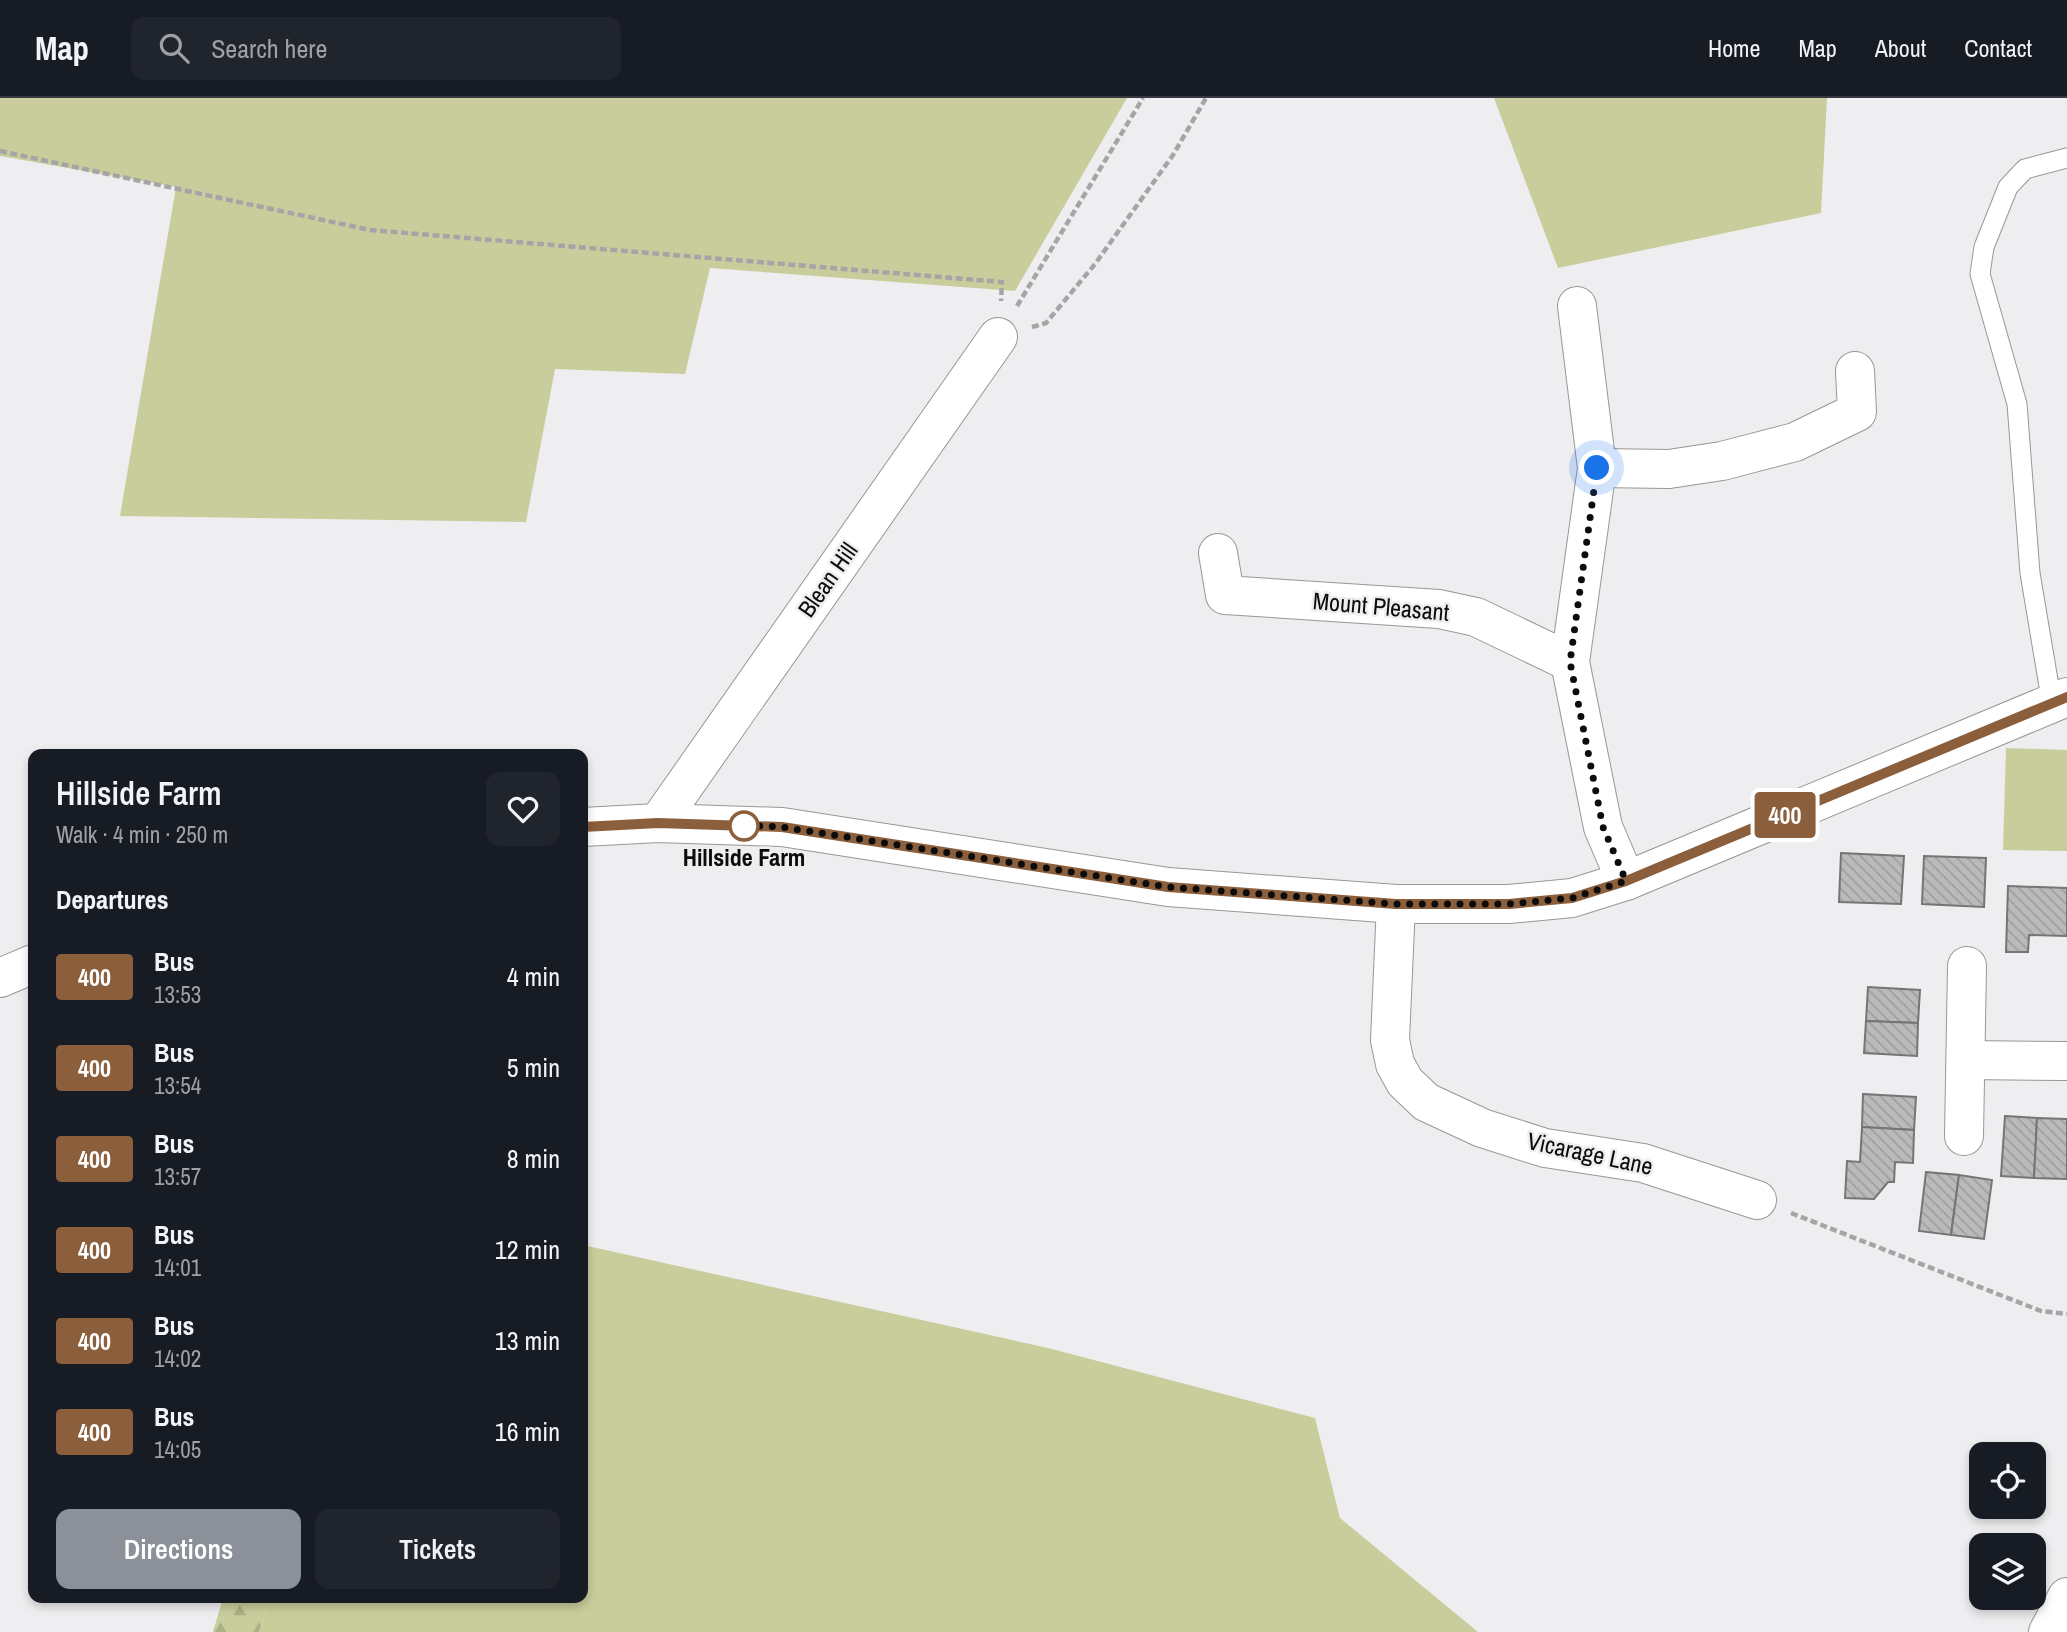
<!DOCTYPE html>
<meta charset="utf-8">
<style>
body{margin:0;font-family:"Archivo Narrow",sans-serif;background:#20242c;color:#f1f3f6;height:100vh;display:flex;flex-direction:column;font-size:26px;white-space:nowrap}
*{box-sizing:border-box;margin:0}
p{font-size:23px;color:#9ea1a6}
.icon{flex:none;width:38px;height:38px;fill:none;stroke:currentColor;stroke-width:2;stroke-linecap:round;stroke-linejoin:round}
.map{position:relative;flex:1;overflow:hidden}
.drawer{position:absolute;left:28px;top:651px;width:560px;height:854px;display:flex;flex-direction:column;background:#171b24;border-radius:14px;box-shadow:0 4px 10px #0003}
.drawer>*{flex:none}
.badge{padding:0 14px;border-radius:5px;font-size:24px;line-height:46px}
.tools{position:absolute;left:1969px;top:1344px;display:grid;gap:14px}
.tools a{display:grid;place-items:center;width:77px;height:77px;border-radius:14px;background:#171b24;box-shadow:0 4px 10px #0003;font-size:35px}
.you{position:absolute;width:35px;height:35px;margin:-18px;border:5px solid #fff;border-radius:50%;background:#1a73e8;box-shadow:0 0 0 10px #1a73e833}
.map>.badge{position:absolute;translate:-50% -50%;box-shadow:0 0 0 4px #fff}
h2{padding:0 28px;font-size:26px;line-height:63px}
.round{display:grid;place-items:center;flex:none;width:74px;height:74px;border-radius:14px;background:#20242c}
.summary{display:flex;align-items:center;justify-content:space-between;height:119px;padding:0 28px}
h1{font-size:33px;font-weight:600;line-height:52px}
.button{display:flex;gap:14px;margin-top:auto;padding:14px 28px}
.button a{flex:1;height:80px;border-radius:14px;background:#8c9099;color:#fff;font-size:28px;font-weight:600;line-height:80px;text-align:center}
.button a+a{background:#20242c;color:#f1f3f6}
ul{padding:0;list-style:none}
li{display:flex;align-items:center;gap:21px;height:91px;padding:0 28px}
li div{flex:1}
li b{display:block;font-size:26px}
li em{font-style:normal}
li .badge{min-width:77px;font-weight:700;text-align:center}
header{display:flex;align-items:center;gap:42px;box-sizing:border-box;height:98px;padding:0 35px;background:#171b24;border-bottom:2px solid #363941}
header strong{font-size:33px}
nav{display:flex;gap:38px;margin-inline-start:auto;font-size:24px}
.search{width:490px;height:63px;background:#20242c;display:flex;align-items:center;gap:18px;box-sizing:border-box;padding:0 24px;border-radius:14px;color:#9ea1a6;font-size:26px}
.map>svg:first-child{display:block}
.green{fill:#c9cd9b}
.forest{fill:url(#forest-firs)}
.building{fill:url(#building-back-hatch);stroke:#757577;stroke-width:2}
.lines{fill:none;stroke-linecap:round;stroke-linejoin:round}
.service-casing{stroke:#979799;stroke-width:21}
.minor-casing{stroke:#979799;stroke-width:40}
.primary-casing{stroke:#979799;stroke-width:40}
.path{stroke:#a5a5a7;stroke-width:4.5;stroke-dasharray:7 3.5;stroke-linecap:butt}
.service{stroke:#fff;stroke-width:19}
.minor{stroke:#fff;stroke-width:38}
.primary{stroke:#fff;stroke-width:38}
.line-casing{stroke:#fff;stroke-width:16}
.line{stroke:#8b5e3c;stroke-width:10}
.walk{stroke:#0c0c0c;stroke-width:7;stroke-dasharray:0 12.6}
.stop-dot{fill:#fff;stroke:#8b5e3c;stroke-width:3.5}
.labels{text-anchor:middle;stroke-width:5;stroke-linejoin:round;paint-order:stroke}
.street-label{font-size:24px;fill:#0c0c0c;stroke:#eeeef0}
.stop-label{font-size:24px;font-weight:bold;fill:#0c0c0c;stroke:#eeeef0}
</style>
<header>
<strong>Map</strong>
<div class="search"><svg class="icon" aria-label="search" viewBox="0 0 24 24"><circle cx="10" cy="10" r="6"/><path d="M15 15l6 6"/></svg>Search here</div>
<nav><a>Home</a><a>Map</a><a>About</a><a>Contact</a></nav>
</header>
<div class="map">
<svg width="2067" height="1534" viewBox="0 0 2067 1534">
<defs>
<pattern id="forest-firs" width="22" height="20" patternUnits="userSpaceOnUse" patternTransform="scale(1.75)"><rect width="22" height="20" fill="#c9cd9b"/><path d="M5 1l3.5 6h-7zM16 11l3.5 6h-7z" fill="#abaf84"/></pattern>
<pattern id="building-back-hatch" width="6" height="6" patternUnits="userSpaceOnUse" patternTransform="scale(1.75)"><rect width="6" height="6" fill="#bababb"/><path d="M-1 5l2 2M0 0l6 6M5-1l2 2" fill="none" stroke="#9f9fa0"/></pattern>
</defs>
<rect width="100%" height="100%" fill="#eeeef0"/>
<!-- green -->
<g class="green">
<polygon points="0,0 1127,0 1015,193 710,170 685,276 555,271 526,424 120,418 176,89 0,58"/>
<polygon points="1494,0 1827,0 1821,115 1558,170"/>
<polygon points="2006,650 2067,652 2067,753 2003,752"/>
<polygon points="583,1147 1048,1250 1315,1320 1340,1420 1478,1534 259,1534 271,1500 583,1500"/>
</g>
<!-- forest -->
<polygon class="forest" points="223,1500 271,1500 259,1534 213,1534"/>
<!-- building -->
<g class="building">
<polygon points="1841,755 1904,758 1901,806 1839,804"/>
<polygon points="1924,758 1986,760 1984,809 1922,806"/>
<polygon points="2008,788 2067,790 2067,838 2029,837 2028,854 2006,854"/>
<polygon points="1868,889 1920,892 1918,925 1866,923"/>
<polygon points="1866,923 1918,925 1917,958 1864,955"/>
<polygon points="1863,996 1916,999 1914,1032 1862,1029"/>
<polygon points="2005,1018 2037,1020 2034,1080 2001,1078"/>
<polygon points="2037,1020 2067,1021 2067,1081 2034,1080"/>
<polygon points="1862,1029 1914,1032 1913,1065 1895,1064 1894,1084 1888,1084 1874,1101 1845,1100 1847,1063 1860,1064"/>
<polygon points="1926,1074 1959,1077 1951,1137 1919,1133"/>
<polygon points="1959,1077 1992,1082 1984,1141 1951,1137"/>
</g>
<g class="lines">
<!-- service casing -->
<g class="service-casing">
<polyline id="service" points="2052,606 2030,475 2017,306 1980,176 1984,149 2008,89 2025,71 2067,60"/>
</g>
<!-- minor casing -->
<g class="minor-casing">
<g id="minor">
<polyline points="1577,208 1597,370 1570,564 1603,729 1626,783"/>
<polyline points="1597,370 1669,371 1722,363 1795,344 1857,314 1855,273"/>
<polyline points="1218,455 1225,497 1439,511 1476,519 1570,564"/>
<polyline points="658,725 998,239"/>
<polyline points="1396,806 1390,942 1395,966 1405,984 1426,1004 1482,1030 1545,1050 1643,1065 1757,1102"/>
<polyline points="1966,962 2067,963"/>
<polyline points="1964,1038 1967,868"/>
<polyline points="2048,1534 2067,1499"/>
</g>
</g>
<!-- primary casing -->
<g class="primary-casing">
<g id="primary">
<polyline points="583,729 658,725 782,729 1168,789 1396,806 1509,806 1572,800 1626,783 2067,599"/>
<polyline points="0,880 33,866"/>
</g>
</g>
<!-- path -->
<g class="path">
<polyline points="0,53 370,132 1002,184 1001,203"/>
<polyline points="1017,208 1143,0"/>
<polyline points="1032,229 1046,225 1095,166 1173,57 1206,0"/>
<polyline points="1791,1115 2041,1213 2067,1216"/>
</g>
<!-- service -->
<use href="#service" class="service"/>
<!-- minor -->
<use href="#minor" class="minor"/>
<!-- primary -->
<use href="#primary" class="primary"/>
</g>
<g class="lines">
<!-- line casing -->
<g class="line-casing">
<polyline id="line" points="583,729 658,725 782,729 1168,789 1396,806 1509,806 1572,800 1626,783 2067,599"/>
</g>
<!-- line -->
<use href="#line" class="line"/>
<!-- walk -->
<polyline class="walk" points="744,728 733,727 782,729 1168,789 1396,806 1509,806 1572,800 1626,783 1603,729 1570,564 1597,370"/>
</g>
<!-- markers -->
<circle class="stop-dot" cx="744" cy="728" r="14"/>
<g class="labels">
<!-- street labels -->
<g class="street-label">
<text transform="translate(828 482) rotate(-55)" y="8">Blean Hill</text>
<text transform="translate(1381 509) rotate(5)" y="8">Mount Pleasant</text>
<text transform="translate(1590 1056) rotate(12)" y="8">Vicarage Lane</text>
</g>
<!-- stop labels -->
<g class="stop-label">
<text x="744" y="768">Hillside Farm</text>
</g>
</g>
</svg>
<div class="tools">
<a><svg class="icon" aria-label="locate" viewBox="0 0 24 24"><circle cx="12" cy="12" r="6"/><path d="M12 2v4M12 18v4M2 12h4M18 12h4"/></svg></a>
<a><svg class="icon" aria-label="layers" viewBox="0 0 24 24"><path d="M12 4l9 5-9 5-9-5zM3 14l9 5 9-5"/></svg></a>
</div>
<div class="you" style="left:1597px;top:370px"></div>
<b class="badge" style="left:1785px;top:717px;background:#8b5e3c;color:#fff">400</b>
<section class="drawer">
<div class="summary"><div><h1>Hillside Farm</h1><p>Walk · 4 min · 250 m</p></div><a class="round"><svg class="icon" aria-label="heart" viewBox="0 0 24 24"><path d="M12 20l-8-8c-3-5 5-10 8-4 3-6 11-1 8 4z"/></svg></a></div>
<h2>Departures</h2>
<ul>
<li><span class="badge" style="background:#8b5e3c;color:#fff">400</span><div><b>Bus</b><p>13:53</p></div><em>4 min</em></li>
<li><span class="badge" style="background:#8b5e3c;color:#fff">400</span><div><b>Bus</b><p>13:54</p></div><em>5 min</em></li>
<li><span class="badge" style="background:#8b5e3c;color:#fff">400</span><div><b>Bus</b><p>13:57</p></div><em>8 min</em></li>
<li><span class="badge" style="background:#8b5e3c;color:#fff">400</span><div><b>Bus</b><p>14:01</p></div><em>12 min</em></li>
<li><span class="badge" style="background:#8b5e3c;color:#fff">400</span><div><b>Bus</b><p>14:02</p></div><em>13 min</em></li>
<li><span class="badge" style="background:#8b5e3c;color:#fff">400</span><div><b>Bus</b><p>14:05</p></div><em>16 min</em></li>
</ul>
<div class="button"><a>Directions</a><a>Tickets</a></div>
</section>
</div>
